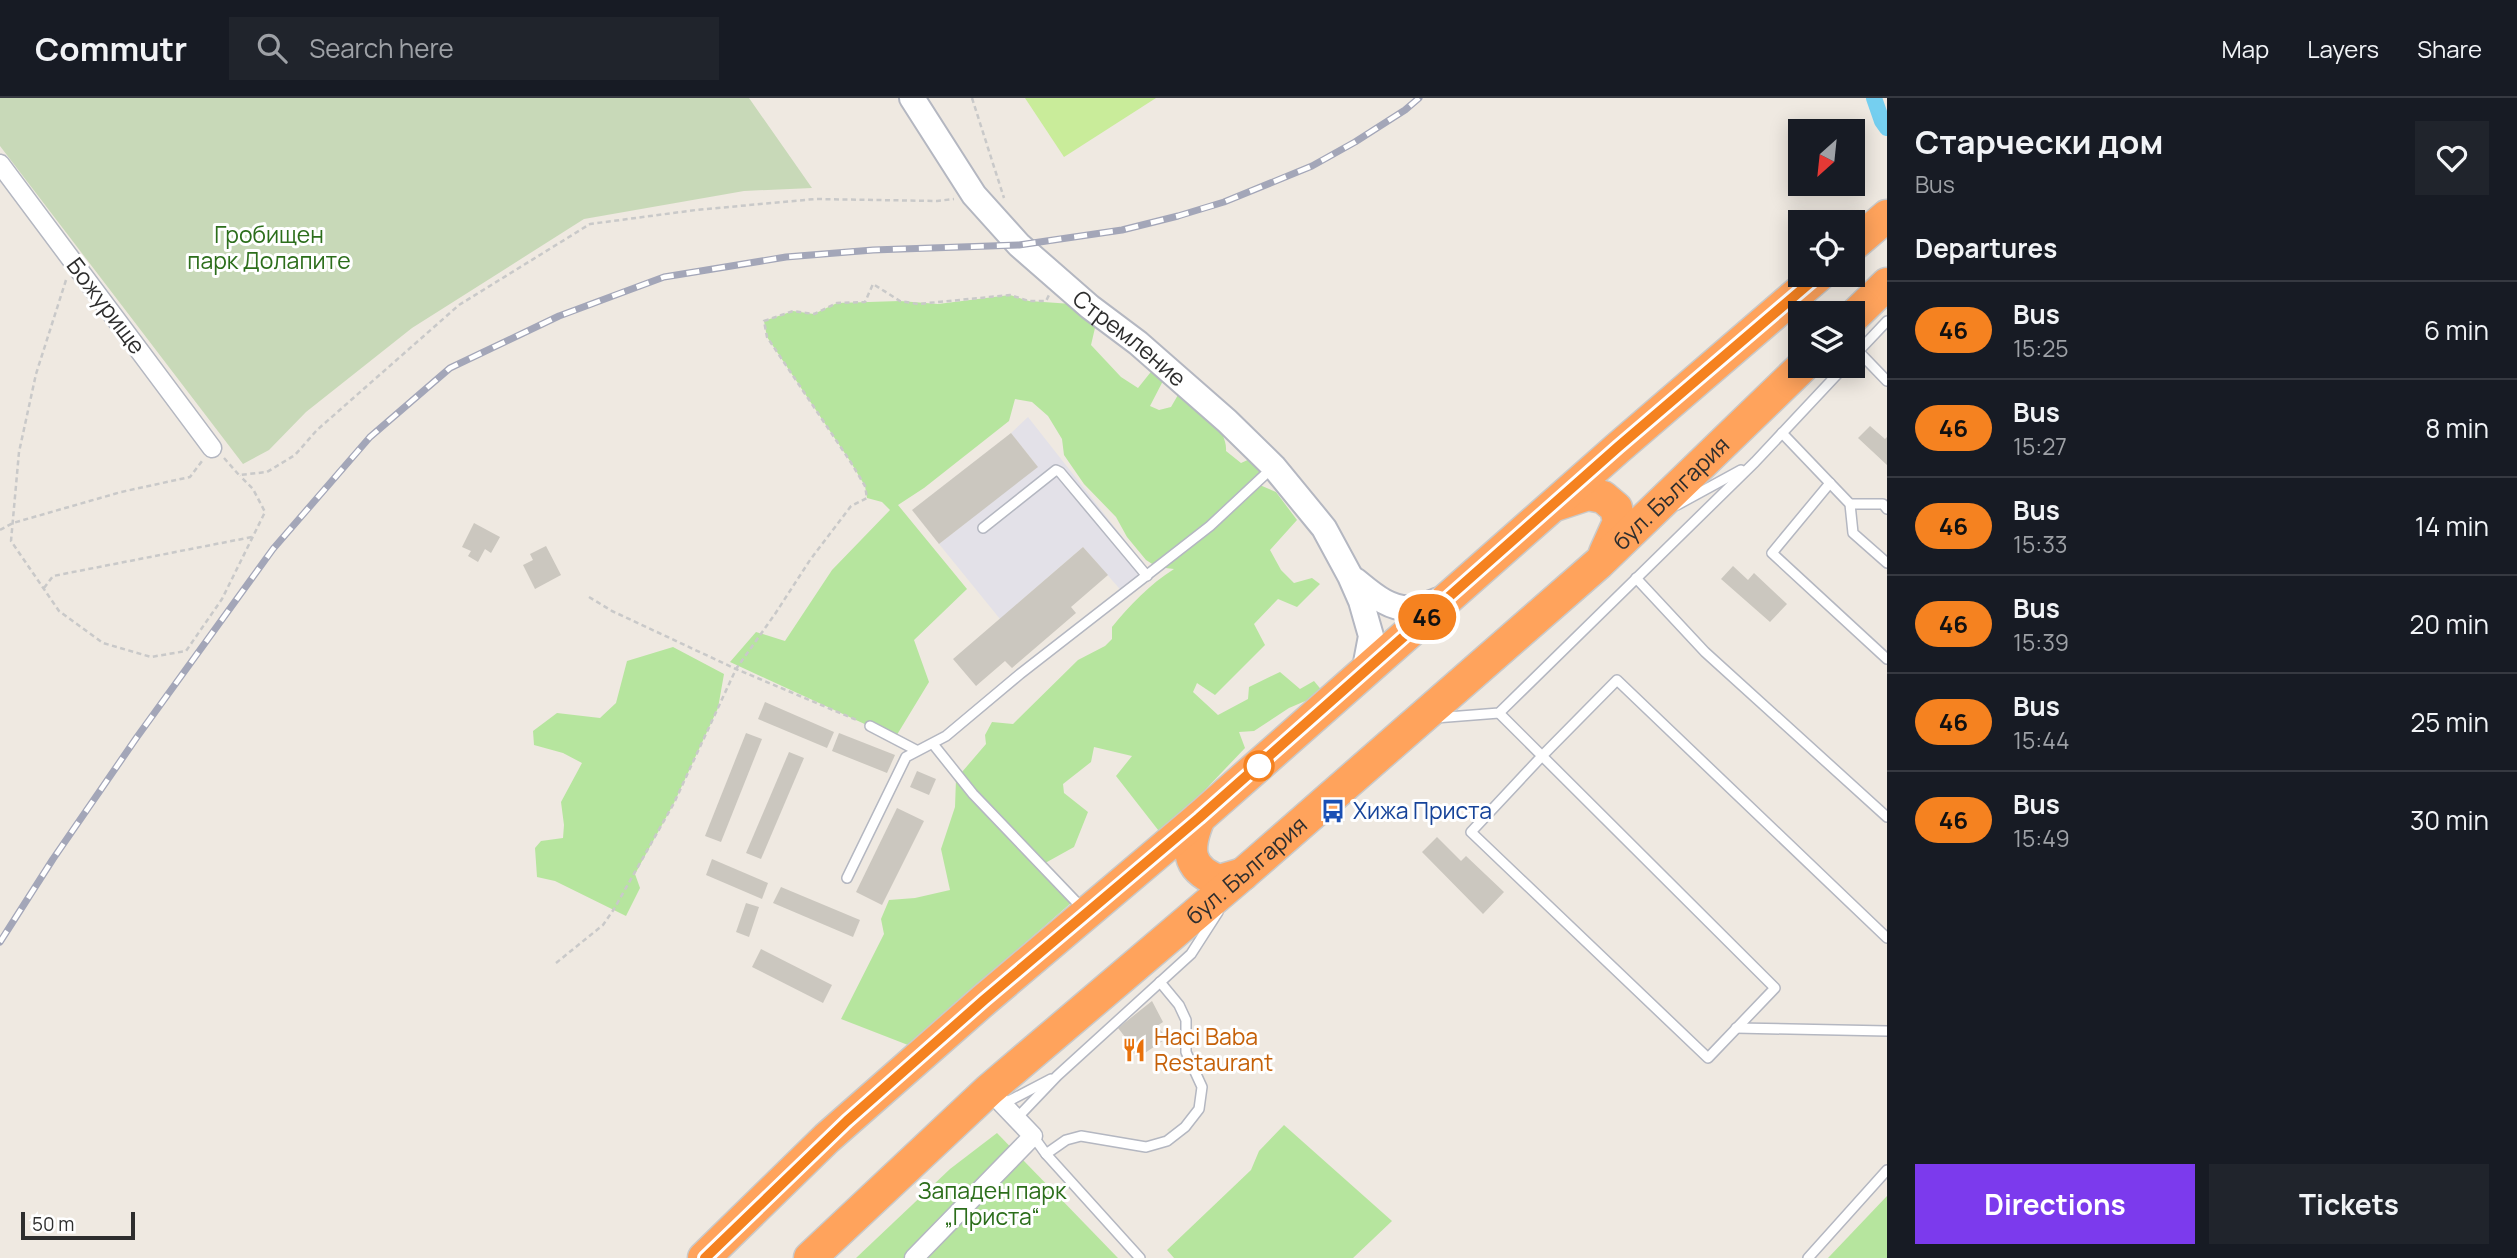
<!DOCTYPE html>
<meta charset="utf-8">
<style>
body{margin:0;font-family:Manrope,sans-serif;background:#20242c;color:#f1f3f6;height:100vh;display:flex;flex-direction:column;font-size:26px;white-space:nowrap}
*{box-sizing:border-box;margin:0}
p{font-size:23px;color:#9ea1a6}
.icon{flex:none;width:38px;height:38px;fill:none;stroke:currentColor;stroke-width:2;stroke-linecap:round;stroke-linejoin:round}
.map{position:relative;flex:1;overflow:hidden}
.panel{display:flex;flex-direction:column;background:#171b24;width:630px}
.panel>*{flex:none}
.badge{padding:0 14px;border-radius:23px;font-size:24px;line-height:46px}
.needle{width:46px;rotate:207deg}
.buttons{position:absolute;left:1788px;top:21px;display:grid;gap:14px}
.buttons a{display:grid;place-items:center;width:77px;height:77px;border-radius:0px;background:#171b24;box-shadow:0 4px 18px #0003;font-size:35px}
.scale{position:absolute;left:21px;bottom:18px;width:114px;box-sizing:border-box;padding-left:7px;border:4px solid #2e2e2e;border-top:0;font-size:19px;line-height:24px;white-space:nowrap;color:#2e2e2e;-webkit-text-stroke:5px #fff;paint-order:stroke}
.map>.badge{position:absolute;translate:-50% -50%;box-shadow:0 0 0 4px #fff}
h2{padding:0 28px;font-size:26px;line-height:63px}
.round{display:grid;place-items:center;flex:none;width:74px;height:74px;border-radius:0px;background:#20242c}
.overview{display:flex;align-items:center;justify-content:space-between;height:119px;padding:0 28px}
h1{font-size:33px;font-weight:700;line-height:52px}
.primary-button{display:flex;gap:14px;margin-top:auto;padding:14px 28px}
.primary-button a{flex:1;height:80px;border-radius:0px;background:#7c3aed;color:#fff;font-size:28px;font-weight:700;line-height:80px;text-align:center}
.primary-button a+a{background:#20242c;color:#f1f3f6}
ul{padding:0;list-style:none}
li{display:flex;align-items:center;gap:21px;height:98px;padding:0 28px;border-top:2px solid #363941}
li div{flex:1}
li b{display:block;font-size:26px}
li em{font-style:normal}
li .badge{min-width:77px;font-weight:700;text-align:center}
header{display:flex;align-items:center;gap:42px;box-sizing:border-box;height:98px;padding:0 35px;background:#171b24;border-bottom:2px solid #363941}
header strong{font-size:33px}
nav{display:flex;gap:38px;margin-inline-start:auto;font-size:24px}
.search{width:490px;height:63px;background:#20242c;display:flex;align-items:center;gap:18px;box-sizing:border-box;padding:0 24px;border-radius:0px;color:#9ea1a6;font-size:26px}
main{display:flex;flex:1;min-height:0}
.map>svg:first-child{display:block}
.industrial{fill:#e3e1e8}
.green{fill:#b6e59e}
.cemetery{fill:#c8d9b8}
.pitch{fill:#c9ec9a}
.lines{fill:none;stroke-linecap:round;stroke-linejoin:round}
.canal{stroke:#75cff0;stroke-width:16}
.building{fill:#cbc7bf}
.lane-casing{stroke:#b4b7c1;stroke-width:12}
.street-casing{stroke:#b4b7c1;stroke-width:21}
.secondary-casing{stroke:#b4b7c1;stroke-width:28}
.highway-casing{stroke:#c9c9c9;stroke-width:35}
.path{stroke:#c9c9c9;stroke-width:2.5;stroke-dasharray:5 3.5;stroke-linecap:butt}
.lane{stroke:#fff;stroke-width:9}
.street{stroke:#fff;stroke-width:18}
.secondary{stroke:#fff;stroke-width:24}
.highway{stroke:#ffa35c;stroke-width:32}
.rail-casing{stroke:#a3a6b8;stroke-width:7}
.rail{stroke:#fff;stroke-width:4.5;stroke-dasharray:13;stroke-linecap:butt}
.line-casing{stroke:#fff;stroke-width:16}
.line{stroke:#f58220;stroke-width:10}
.stop-dot{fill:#fff;stroke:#f58220;stroke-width:3.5}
.labels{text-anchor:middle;stroke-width:6;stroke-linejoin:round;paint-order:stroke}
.park-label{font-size:23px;fill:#2c6e1b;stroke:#fff}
.street-label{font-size:23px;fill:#2e2e2e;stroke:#fff}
.transit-label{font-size:23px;fill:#164399;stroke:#fff;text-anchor:start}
.food-label{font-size:23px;fill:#c56008;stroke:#fff;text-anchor:start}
</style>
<header>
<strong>Commutr</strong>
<div class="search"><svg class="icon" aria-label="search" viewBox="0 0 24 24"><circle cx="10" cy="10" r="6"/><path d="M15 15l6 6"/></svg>Search here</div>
<nav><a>Map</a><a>Layers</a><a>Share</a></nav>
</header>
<main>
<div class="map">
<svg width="1887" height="1160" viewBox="0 0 1887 1160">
<rect width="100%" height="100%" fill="#efe9e1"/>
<!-- industrial -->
<polygon class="industrial" points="1028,319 1150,474 1125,497 1083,449 1000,521 939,446 1037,368 1011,335"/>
<!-- green -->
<g class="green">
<path d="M1010 197 1029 203 1072 206 1098 217 1091 247 1121 279 1138 290 1154 270 1165 279 1150 308 1159 312 1171 309 1182 290 1219 322C1219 334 1227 341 1226 353L1241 365 1252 360 1263 371 1255 385 1276 394 1297 422 1270 452 1281 472 1294 485 1312 480 1320 486 1297 509 1278 501 1254 526 1265 547 1215 597 1197 585 1193 594 1218 617 1248 601 1249 589 1280 574 1300 591 1314 583 1324 595 1289 610 1254 633 1239 634 1245 650 1162 737 1116 678 1132 658 1094 649 1091 664 1063 686 1064 695 1088 714 1074 749 1038 769 1071 805 908 947 841 921 884 836 881 821 889 802 915 800 950 792 941 751 955 709 956 681 986 646 985 637 992 624 1013 626 1078 562 1105 548 1112 541V529C1130 507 1150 486 1174 471L1157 469 1146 462 1127 439 1116 419 1084 386 1064 357 1062 341 1048 318 1032 304 1015 301 1009 323 924 390 898 407 967 491 914 542 929 584 895 640 730 564 756 534 785 543 832 472 890 412 882 404 867 400 865 388 850 363 767 239 764 223 793 213 814 216 837 205 900 203 938 206Z"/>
<polygon points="673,549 724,576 718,610 674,705 635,776 640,790 626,818 555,783 537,779 535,750 541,743 563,740 564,727 561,704 582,665 563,655 534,647 533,633 557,615 600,620 616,605 627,563"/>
<polygon points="1284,1027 1392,1123 1353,1160 1174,1160 1167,1152 1251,1072 1259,1053"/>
<polygon points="997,1035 1118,1160 856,1160 950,1071"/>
<polygon points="1887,1098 1887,1160 1828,1160"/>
</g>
<!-- cemetery -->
<polygon class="cemetery" points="0,0 749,0 812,90 744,93 584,121 412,230 306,314 269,352 243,366 0,48"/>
<!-- pitch -->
<polygon class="pitch" points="1025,0 1156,0 1064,59"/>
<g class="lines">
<!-- canal -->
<polyline class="canal" points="1874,0 1882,23 1887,30"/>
</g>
<!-- building -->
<g class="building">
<polygon points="1870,328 1885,341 1887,339 1887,367 1858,340"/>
<polygon points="1011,335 1038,369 939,446 912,412"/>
<polygon points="474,425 500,439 491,455 485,451 478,464 468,458 471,453 462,449"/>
<polygon points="546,448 561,477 535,491 523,467 533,462 530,456"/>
<polygon points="1083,449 1108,477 1071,509 1076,515 1012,570 1005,563 976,588 953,561"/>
<polygon points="1733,468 1748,482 1754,475 1787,506 1770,524 1721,481"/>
<polygon points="765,604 834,634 827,650 758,621"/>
<polygon points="746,635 762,641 721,744 705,738"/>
<polygon points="839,635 895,657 887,675 832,653"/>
<polygon points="789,654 804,660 761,761 746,755"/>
<polygon points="917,673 936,681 929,697 910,689"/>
<polygon points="897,710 924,723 882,807 856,794"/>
<polygon points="1437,739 1461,763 1466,758 1504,794 1483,816 1422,754"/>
<polygon points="712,761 768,785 762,801 706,777"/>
<polygon points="781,789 860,822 853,839 773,805"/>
<polygon points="746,805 759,809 749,839 736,834"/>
<polygon points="761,851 832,887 823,905 752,869"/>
<polygon points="1152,903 1163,924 1157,928 1167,940 1139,959 1128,952 1129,944 1118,930"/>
</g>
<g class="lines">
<!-- lane casing -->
<g class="lane-casing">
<g id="lane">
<polyline points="1859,254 1887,283"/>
<polyline points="1853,259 1887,223"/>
<polyline points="1782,335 1850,406 1853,435 1887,465"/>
<polyline points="1830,385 1772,455 1887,561"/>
<polyline points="1850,406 1883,406 1887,411"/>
<polyline points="1677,407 1741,372"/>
<polyline points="983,430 1056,372 1060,374 1147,478"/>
<polyline points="1636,480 1705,554 1887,719"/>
<polyline points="1499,615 1775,890 1708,960 1471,734 1542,658 1617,582 1887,840"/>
<polyline points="1435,620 1499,615 1755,364 1845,268"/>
<polyline points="870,628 916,652"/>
<polyline points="933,646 973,696 1083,811"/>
<polyline points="847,780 906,659 946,638 1020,576 1210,428 1272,370"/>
<polyline points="1736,930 1887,933"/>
<polyline points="1003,1006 1051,981"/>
<polyline points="1017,1020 1057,978 1191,856 1218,814"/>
<polyline points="1033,1038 1046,1056 1140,1160"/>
<polyline points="1046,1056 1066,1042 1081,1038 1146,1049 1167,1043 1185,1029 1199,1011 1202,989 1186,954 1186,922 1179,907 1160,884"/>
<polyline points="1808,1160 1887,1072"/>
</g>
</g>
<!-- street casing -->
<g class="street-casing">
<g id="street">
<polyline points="0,66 212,350"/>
<polyline points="914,1160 1033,1038 989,992"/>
</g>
</g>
<!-- secondary casing -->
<g class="secondary-casing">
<g id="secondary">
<path id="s1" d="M912 0 974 97 1019 147 1090 209 1138 245 1227 323 1274 369 1324 430 1350 478 1361 503 1371 538 1364 575"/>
<path d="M1355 482C1371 495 1390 513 1413 510 1423 509 1435 503 1445 500"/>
</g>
</g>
<!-- highway casing -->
<g class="highway-casing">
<g id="highway">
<polyline points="1853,147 1887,118"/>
<polyline points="1853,219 1887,186"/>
<polyline points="1558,406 1588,396 1603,399 1616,410 1619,424 1605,455"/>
<path d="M1199 720C1187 749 1185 770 1219 783L1243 776"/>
<polyline points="704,1160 827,1040 984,902 1199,720 1618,350 1819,177"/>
<path id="s2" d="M810 1160 989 992 1243 776 1599 465 1803 268"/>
</g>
</g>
<!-- path -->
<g class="path">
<polyline points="972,0 1004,100"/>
<polyline points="66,182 36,276 19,354 11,443 59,513 103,545 151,559 186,553 222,501 265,414 253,391 240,378"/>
<polyline points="224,360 239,377 267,374 295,357 317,332 459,207 590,126 696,112 815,101 937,103 954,101"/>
<polyline points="0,432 13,425 121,394 190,379 202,363"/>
<polyline points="44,490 53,478 252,439"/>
<polyline points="589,499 612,513 736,571 859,623"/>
<polyline points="556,865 603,827 614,811 674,705 736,571 775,516 810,462 851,408 867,400 865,388 850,363 767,239 764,223 793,213 814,216 837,205 865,204 873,186 900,203 918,206 1010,197 1029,203 1046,203 1049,197"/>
</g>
<!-- lane -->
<use href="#lane" class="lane"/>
<!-- street -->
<use href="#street" class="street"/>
<!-- secondary -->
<use href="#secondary" class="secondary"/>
<!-- highway -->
<use href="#highway" class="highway"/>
<!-- rail casing -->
<g class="rail-casing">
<polyline id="rail" points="0,844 53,761 137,639 273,451 370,339 450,270 559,218 664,179 786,159 873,152 1019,147 1122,132 1178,118 1224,104 1312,68 1355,44 1405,12 1419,0"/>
</g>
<!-- rail -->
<use href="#rail" class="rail"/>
</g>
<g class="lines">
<!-- line casing -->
<g class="line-casing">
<polyline id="line" points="705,1160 847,1023 984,902 1199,720 1618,349 1819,177"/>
</g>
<!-- line -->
<use href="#line" class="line"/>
</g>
<!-- icons -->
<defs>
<g id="bus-bare" transform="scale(1.89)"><path d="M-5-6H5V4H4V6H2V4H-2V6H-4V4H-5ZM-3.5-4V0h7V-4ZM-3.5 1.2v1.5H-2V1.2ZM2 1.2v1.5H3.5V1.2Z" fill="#1a4fb4" stroke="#fff" stroke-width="2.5" paint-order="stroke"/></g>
<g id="restaurant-bare" transform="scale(1.89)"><path d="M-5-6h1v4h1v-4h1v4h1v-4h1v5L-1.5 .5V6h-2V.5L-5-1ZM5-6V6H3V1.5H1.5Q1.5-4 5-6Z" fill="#e8710a" stroke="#fff" stroke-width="2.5" paint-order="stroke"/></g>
</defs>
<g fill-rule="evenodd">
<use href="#bus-bare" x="1333" y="713"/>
<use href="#restaurant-bare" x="1134" y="952"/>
</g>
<!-- markers -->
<circle class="stop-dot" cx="1259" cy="668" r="14"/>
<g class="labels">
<!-- park labels -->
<g class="park-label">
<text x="269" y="145">Гробищен<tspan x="269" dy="26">парк Долапите</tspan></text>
<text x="992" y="1101">Западен парк<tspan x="992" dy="26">„Приста“</tspan></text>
</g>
<!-- street labels -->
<g class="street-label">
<text transform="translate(106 208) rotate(53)" y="8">Божурище</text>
<text dy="8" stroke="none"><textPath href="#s1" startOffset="327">Стремление</textPath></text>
<text dy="8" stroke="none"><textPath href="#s2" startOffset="1152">бул. България</textPath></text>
<text dy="8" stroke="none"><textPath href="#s2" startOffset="584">бул. България</textPath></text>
</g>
<!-- transit labels -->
<g class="transit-label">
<text x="1353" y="721">Хижа Приста</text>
</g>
<!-- food labels -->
<g class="food-label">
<text x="1154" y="947">Haci Baba<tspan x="1154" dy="26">Restaurant</tspan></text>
</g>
</g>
</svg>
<div class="buttons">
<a><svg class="needle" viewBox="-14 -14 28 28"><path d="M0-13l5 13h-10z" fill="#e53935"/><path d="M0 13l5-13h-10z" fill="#9ea1a6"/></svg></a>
<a><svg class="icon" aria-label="locate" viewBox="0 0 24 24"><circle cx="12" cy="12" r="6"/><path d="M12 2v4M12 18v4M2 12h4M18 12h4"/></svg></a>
<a><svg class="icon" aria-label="layers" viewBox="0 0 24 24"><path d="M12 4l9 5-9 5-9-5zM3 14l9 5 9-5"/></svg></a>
</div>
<div class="scale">50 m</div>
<b class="badge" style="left:1427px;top:519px;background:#f58220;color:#111">46</b>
</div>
<section class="panel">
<div class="overview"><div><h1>Старчески дом</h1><p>Bus</p></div><a class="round"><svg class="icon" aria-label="heart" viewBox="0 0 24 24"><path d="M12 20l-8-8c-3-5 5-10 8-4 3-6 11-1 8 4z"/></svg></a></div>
<h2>Departures</h2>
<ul>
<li><span class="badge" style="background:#f58220;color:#111">46</span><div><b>Bus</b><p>15:25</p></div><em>6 min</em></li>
<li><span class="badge" style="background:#f58220;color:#111">46</span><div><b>Bus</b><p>15:27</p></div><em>8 min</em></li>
<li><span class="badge" style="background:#f58220;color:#111">46</span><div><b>Bus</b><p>15:33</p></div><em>14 min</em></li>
<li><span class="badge" style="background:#f58220;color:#111">46</span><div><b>Bus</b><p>15:39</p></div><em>20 min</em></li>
<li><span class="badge" style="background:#f58220;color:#111">46</span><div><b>Bus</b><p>15:44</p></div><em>25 min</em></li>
<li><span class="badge" style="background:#f58220;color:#111">46</span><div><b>Bus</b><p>15:49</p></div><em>30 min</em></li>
</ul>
<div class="primary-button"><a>Directions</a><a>Tickets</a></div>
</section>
</main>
